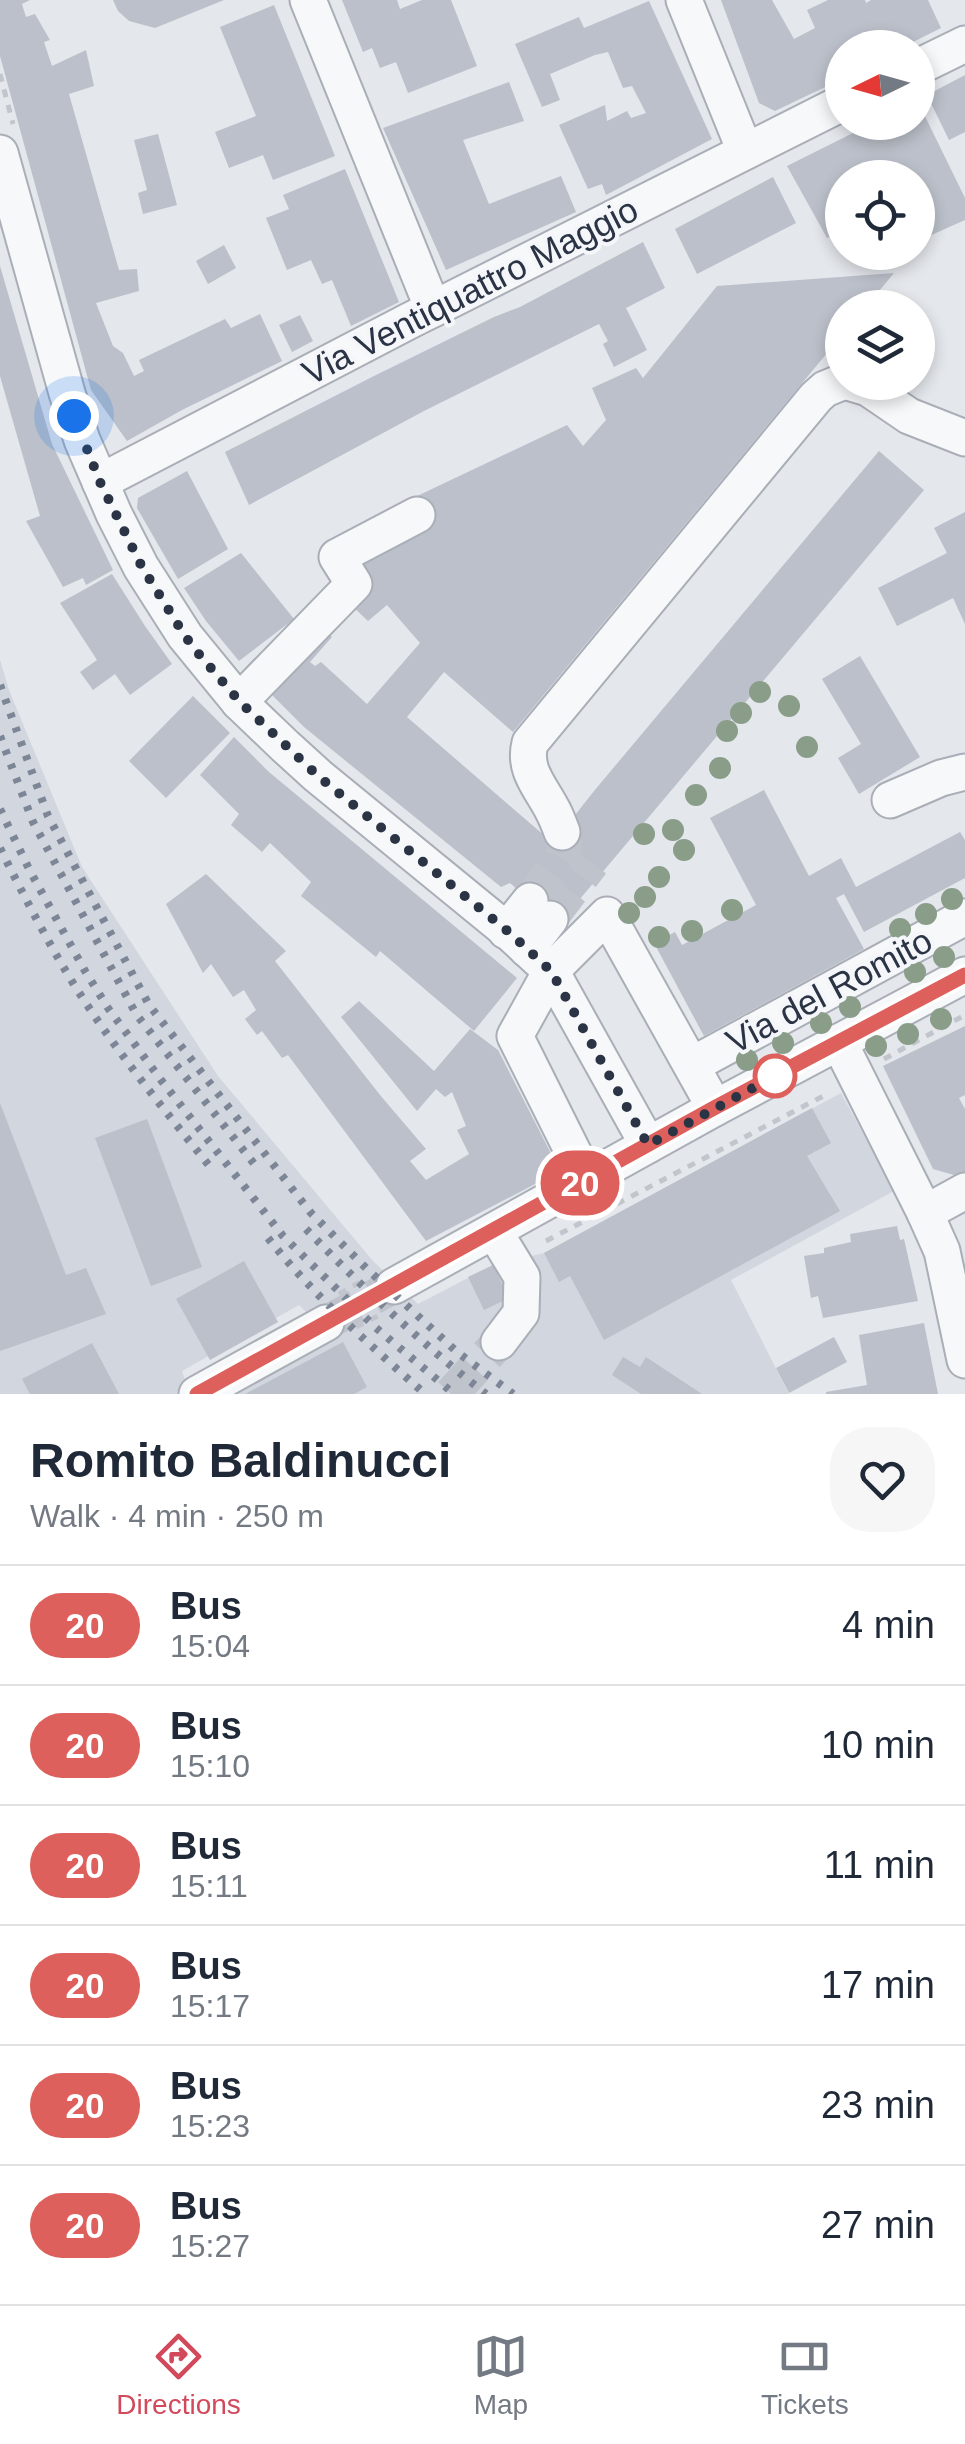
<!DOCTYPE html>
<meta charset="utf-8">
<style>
body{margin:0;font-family:Arial,sans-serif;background:#f6f6f7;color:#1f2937;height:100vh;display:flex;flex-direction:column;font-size:38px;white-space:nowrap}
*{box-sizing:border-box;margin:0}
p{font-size:32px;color:#747a83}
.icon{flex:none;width:55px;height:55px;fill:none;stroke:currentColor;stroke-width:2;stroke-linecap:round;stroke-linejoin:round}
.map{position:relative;height:1394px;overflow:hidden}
.panel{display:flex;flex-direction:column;background:#fff;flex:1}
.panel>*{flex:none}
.badge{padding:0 20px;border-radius:32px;font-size:35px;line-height:65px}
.needle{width:65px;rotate:265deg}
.tools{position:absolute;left:825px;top:30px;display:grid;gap:20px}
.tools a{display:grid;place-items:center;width:110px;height:110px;border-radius:50%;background:#fff;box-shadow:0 5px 15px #0003;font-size:50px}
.you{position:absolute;width:50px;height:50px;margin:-25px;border:8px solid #fff;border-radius:50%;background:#1a73e8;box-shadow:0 0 0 15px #1a73e833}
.map>.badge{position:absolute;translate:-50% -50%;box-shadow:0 0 0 5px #fff}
.round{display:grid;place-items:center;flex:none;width:105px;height:105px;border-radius:40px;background:#f6f6f7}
.head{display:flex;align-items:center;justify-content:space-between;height:170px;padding:0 30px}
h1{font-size:48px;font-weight:700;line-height:75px}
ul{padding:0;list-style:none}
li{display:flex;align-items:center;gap:30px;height:120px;padding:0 30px;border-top:2px solid #e0e1e3}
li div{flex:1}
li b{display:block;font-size:38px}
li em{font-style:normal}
li .badge{min-width:110px;font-weight:700;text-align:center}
.dock{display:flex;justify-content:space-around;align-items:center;height:140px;border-top:2px solid #e0e1e3;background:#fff;font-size:28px;color:#747a83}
.dock a{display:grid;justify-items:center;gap:5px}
.dock .selected{color:#d1495b}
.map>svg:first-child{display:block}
.built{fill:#d2d6de}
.building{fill:#bbc0ca}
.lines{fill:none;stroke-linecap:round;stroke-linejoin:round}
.minor-tunnel{stroke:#bfc3cb;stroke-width:35;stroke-dasharray:35 18;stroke-linecap:butt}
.minor-casing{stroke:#a9aeb7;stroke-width:39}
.path{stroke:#c2c5cb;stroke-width:5;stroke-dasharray:8 8;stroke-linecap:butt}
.minor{stroke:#f7f8fa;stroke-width:35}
.rail{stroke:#7d8696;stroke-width:8;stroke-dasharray:5 10;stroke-linecap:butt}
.tree{fill:#899d89}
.line-casing{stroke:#fff;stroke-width:22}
.line{stroke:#de605c;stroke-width:15}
.walk{stroke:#2b3445;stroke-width:10;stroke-dasharray:0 18}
.stop-dot{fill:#fff;stroke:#de605c;stroke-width:5}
.labels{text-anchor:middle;stroke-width:8;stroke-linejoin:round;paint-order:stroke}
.street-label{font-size:35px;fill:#2b3445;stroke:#f4f6f9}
</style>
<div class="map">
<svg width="965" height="1394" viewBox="0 0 965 1394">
<rect width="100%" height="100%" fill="#e4e7ec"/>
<!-- built -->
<polygon class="built" points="0,660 9,690 82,867 218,1076 373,1261 418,1304 493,1265 544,1253 841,1093 894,1191 731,1280 789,1394 235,1394 333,1339 299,1305 182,1371 190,1394 0,1394"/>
<!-- building -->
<g class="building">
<polygon points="0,0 30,0 22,4 26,17 35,14 50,40 44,42 52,66 86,50 94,86 69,94 119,270 137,269 139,291 96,303 113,346 123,353 134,376 144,371 139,360 225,319 231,328 260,314 282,361 182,410 127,441 91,390 0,56"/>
<polygon points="113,0 224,0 155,28 129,21 118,11"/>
<polygon points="342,0 397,0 400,9 422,0 451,0 477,66 408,93 396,62 380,68 372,48 363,52"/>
<polygon points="721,0 772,0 794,39 815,28 807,10 828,0 865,0 866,3 871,0 928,0 941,28 901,48 842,48 842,79 775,111 759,103"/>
<polygon points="649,1 712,139 606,195 602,184 588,189 559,125 605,105 607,121 627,111 631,118 646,113 632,86 623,88 608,52 595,55 550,74 560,100 542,107 515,44 579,17 584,28"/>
<polygon points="274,5 335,156 273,180 263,155 229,168 215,132 256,116 220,27"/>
<polygon points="965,75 965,132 949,140 927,95"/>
<polygon points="509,82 524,121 463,140 489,204 561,176 576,212 446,270 383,128"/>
<polygon points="918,102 965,198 965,220 918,241 918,178 842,178 842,231 827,238 787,166 875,122 918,122"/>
<polygon points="158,134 177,205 143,214 138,193 147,190 134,140"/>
<polygon points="345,169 399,302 351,326 332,280 322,284 311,260 287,270 266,218 289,209 283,195"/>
<polygon points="773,177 796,223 697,274 675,229"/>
<polygon points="643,242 665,288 626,308 647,350 614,367 603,344 608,341 599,324 424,411 249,505 225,452 374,376 494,317 520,307"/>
<polygon points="224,245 236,268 208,284 196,261"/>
<polygon points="0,266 52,444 113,570 86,585 83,578 63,587 26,521 40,516 0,376"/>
<polygon points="894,273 865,308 842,308 842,335 513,732 444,672 407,717 553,843 594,791 879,451 924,490 558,925 510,883 501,887 304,727 261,684 321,626 332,637 310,662 315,666 321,662 367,704 420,643 387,605 368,621 349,603 350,563 427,520 415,497 567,425 583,446 606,420 592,388 636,368 643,378 717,286"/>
<polygon points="300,315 313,341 292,352 279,325"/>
<polygon points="187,471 228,549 178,579 137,508 138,498"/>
<polygon points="965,512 965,624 953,598 897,626 878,588 947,553 934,528"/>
<polygon points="241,553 294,619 239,661 206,621 184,588"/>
<polygon points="112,574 145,626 172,664 130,695 115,674 93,690 80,672 97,660 60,603"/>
<polygon points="860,656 920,757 859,794 838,758 861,744 822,679"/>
<polygon points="193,696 230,733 166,798 129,761"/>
<polygon points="234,737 269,772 517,978 474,1031 380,951 376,957 301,896 311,882 270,843 262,852 231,825 239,814 200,775"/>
<polygon points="764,790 809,876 841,858 856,887 960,832 965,840 965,878 864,932 844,894 836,898 864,949 704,1036 654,943 675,932 682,945 756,905 710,818"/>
<polygon points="206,874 286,951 275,961 380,1095 426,1149 410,1161 426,1180 469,1154 457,1130 466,1126 452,1092 445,1097 436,1089 417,1111 341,1017 359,1001 434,1071 470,1029 498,1050 560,1171 426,1241 288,1055 282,1058 262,1031 257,1035 245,1019 256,1010 244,990 233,997 211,964 203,973 166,904"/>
<polygon points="965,1026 965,1095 959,1098 965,1109 965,1174 961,1177 933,1169 883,1066"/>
<polygon points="0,1103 66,1275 86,1268 106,1314 0,1351"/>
<polygon points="812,1108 831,1143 807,1156 840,1211 604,1340 570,1276 559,1282 544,1253"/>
<polygon points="147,1119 202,1267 151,1286 95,1138"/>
<polygon points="897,1226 900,1240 904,1239 918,1301 823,1318 818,1296 811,1298 804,1256 824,1253 824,1248 851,1242 850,1234"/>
<polygon points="244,1261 278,1322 210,1360 176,1299"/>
<polygon points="493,1265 509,1298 484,1310 468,1277"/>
<polygon points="924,1323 938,1394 826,1394 826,1392 867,1385 859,1335"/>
<polygon points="834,1337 847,1362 789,1393 776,1368"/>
<polygon points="343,1342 367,1387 354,1394 245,1394"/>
<polygon points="92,1343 119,1394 30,1394 22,1379"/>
<polygon points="623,1357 640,1367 646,1357 702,1394 641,1394 612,1375"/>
</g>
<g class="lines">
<!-- minor-tunnel -->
<g class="minor-tunnel">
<polyline points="530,901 563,856 565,848 562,832"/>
<polyline points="550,919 592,863"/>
<polyline points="326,1323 394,1286"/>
<polyline points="451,1394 499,1342"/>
</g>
<!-- minor casing -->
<g class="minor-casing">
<g id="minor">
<polyline points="308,0 433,309"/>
<polyline points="684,0 745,151"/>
<polyline points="918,67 965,44"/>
<polyline points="0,153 67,393 82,440 114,514 141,567 185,636 239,702 285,746 318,776 510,933 551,971 648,1145"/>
<polyline points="848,382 868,388 909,416 965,438"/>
<polyline points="100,482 409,321 842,103"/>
<polyline points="239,702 354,584 337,557 417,515"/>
<polyline points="890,800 941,778 965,772"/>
<path d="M562 832C559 824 556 816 552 809 540 786 523 770 530 743L816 397 825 389 842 382"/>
<polyline points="506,931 530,901"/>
<polyline points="527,949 550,919"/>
<polyline points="839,1042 925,1213 942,1251 965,1360"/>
<polyline points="692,1065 965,917"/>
<polyline points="587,1180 515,1036 551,971 607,915 715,1108"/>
<polyline points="925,1213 965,1191"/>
<polyline points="494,1231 522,1277 521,1313 499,1342"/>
<polyline points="394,1286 715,1108 965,975"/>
<polyline points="197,1394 326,1323"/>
</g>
</g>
<!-- path -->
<g class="path">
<polyline points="0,74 13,124"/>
<polyline points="884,1059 965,1015"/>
<polyline points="546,1241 829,1093"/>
<polyline points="339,1294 364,1280"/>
<polyline points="356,1327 382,1314"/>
</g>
<!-- minor -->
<use href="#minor" class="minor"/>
<!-- rail -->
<g class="rail">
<polyline points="0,685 48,816 149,1005 311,1213 366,1268 457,1352 513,1394"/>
<polyline points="0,736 33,822 136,1014 259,1170"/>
<polyline points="0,809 30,871 85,971 108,1008 161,1080 283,1236 375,1327 454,1394"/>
<path d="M0 848C23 894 46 939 73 983 114 1049 163 1108 211 1168"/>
<path d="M306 1229C363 1288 422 1344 486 1394"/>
<path d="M268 1238C314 1296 370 1345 425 1394"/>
</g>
</g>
<!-- trees -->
<g class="tree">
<circle cx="760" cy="692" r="11"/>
<circle cx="789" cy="706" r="11"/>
<circle cx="741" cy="713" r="11"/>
<circle cx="727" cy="731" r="11"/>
<circle cx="807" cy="747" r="11"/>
<circle cx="720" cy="768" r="11"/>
<circle cx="696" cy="795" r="11"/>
<circle cx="673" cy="830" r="11"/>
<circle cx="644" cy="834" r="11"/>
<circle cx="684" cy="850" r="11"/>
<circle cx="659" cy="877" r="11"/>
<circle cx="645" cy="897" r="11"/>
<circle cx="952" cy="899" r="11"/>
<circle cx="732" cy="910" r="11"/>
<circle cx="629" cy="913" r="11"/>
<circle cx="926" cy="914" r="11"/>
<circle cx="900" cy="929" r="11"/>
<circle cx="692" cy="931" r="11"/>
<circle cx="659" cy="937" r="11"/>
<circle cx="944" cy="957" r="11"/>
<circle cx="915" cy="972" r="11"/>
<circle cx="850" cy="1007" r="11"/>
<circle cx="941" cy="1019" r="11"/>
<circle cx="821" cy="1023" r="11"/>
<circle cx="908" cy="1034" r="11"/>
<circle cx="783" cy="1043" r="11"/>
<circle cx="876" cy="1046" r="11"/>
<circle cx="747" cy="1060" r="11"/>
</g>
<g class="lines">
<!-- line casing -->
<g class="line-casing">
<polyline id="line" points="197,1394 714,1108 965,975"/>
</g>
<!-- line -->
<use href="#line" class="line"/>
<!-- walk -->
<polyline class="walk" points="74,416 100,482 142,567 185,636 198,653 240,702 318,776 510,933 551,971 648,1145 775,1076"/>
</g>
<!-- markers -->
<circle class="stop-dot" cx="775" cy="1076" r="20"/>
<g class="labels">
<!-- street labels -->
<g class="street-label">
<text transform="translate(470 291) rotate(-27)" y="12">Via Ventiquattro Maggio</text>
<text transform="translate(829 991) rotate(-28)" y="12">Via del Romito</text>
</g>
</g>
</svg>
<div class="tools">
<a><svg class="needle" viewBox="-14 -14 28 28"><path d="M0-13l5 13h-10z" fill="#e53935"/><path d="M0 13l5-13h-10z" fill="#747a83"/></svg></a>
<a><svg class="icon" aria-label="locate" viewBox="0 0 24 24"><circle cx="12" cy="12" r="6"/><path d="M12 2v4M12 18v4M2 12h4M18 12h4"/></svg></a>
<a><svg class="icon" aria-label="layers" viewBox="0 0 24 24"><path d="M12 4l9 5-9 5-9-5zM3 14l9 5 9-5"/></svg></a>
</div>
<div class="you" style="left:74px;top:416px"></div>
<b class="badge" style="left:580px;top:1183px;background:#de605c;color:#fff">20</b>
</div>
<section class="panel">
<div class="head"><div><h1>Romito Baldinucci</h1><p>Walk · 4 min · 250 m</p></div><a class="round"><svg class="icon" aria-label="heart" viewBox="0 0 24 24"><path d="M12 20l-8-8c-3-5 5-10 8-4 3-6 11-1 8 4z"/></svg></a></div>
<ul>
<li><span class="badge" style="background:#de605c;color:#fff">20</span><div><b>Bus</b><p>15:04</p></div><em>4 min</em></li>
<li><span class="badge" style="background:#de605c;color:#fff">20</span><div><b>Bus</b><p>15:10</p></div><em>10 min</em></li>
<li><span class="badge" style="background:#de605c;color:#fff">20</span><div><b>Bus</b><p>15:11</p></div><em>11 min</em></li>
<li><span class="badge" style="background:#de605c;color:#fff">20</span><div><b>Bus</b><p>15:17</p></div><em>17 min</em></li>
<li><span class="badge" style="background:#de605c;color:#fff">20</span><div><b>Bus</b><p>15:23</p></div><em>23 min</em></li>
<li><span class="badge" style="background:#de605c;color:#fff">20</span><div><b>Bus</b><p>15:27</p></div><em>27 min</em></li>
</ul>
</section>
<nav class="dock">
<a class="selected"><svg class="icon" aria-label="directions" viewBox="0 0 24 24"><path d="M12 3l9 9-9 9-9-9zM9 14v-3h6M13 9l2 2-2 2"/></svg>Directions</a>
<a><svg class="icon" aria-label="map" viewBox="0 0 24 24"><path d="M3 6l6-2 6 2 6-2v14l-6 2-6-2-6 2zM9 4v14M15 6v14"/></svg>Map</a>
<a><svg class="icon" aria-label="tickets" viewBox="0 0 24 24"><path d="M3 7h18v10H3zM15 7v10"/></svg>Tickets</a>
</nav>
